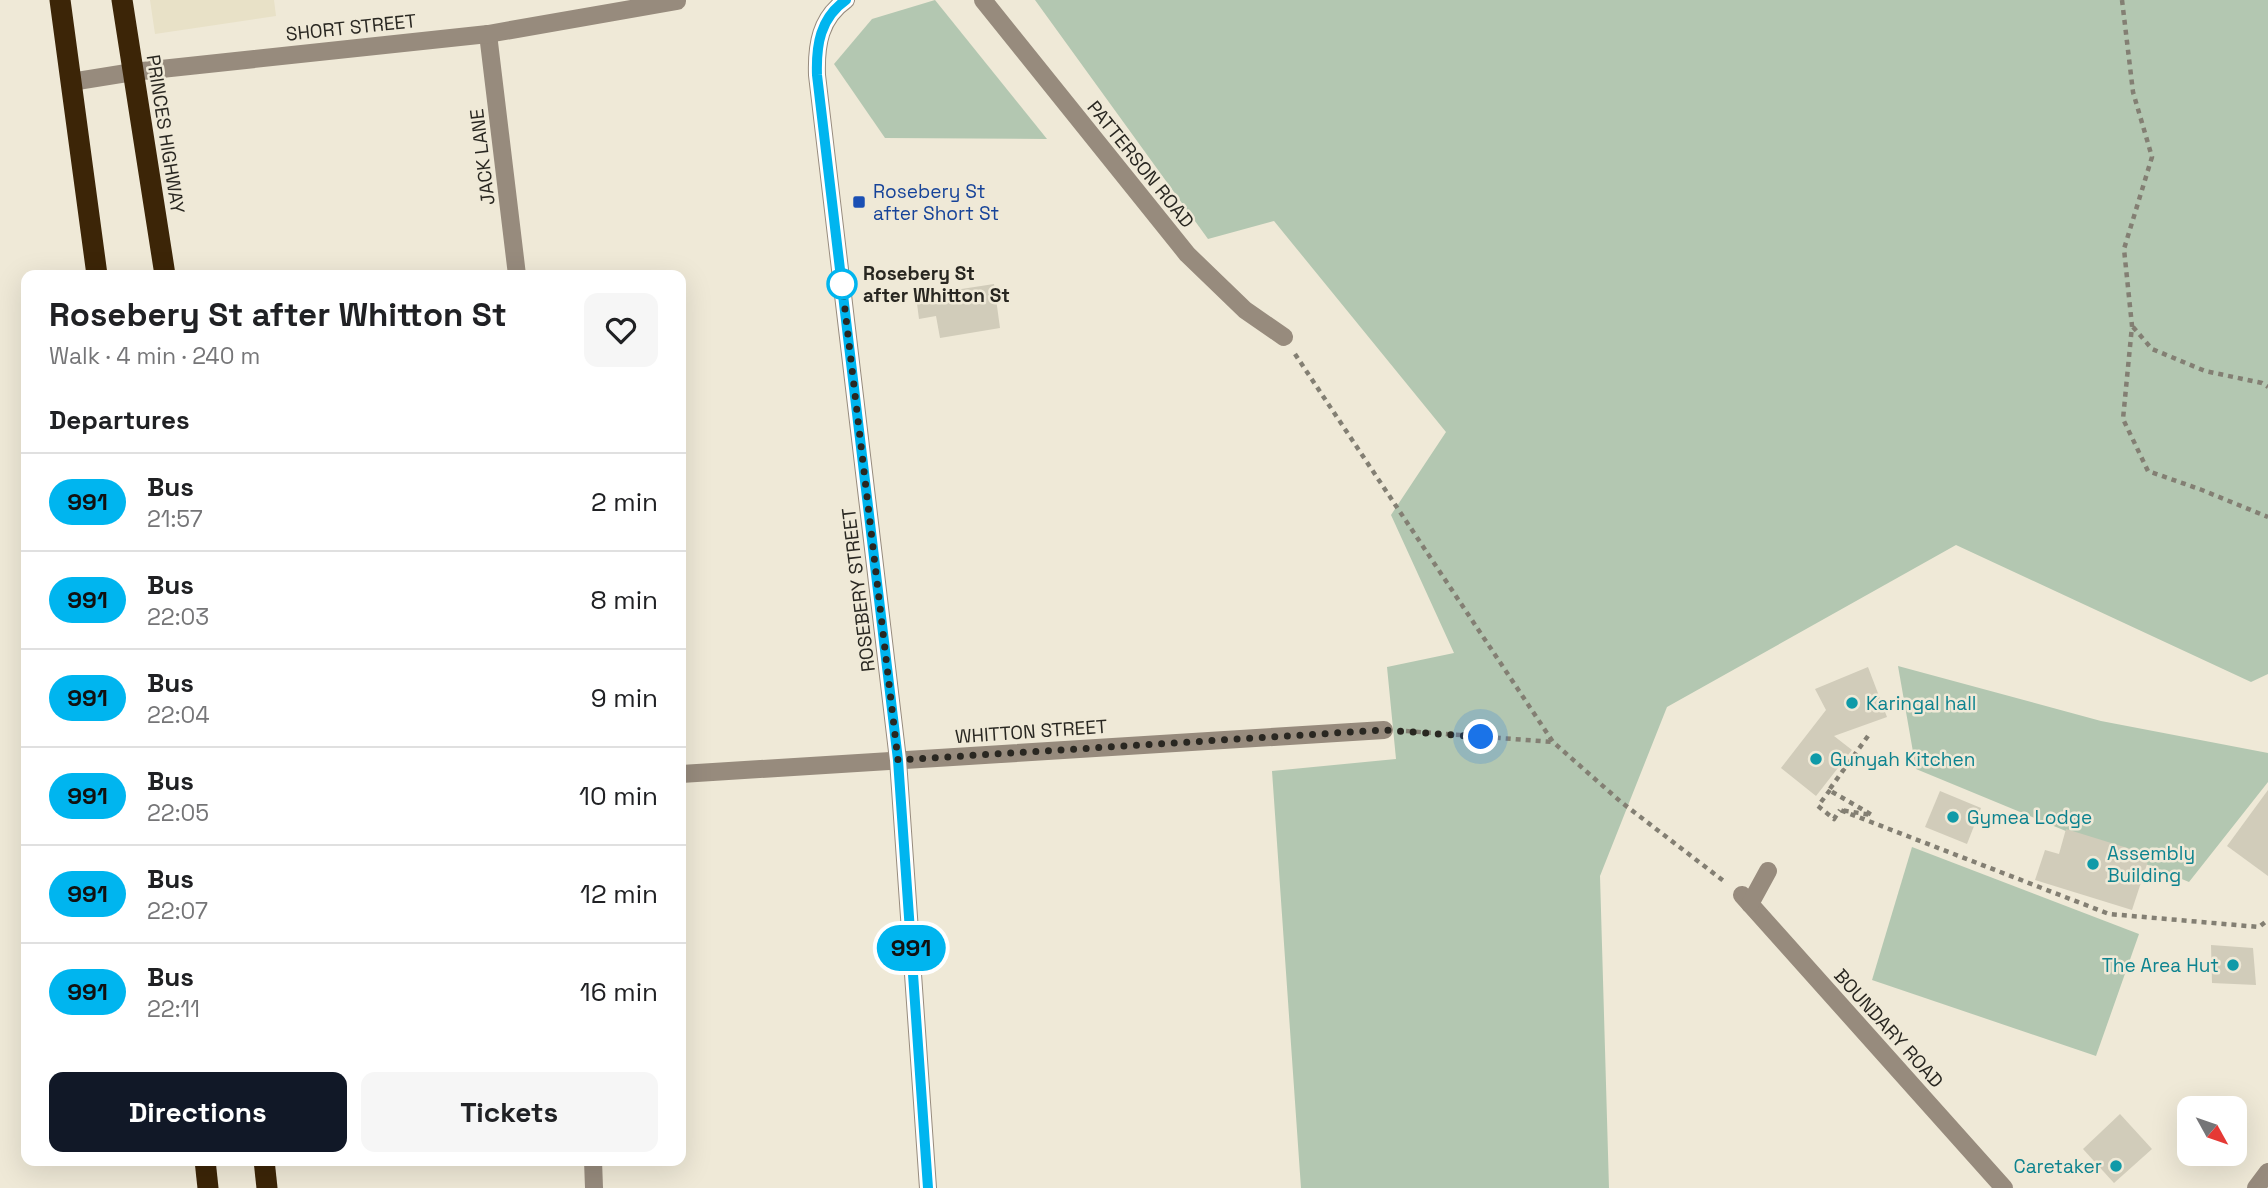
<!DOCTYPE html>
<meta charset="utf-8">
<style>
body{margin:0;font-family:"Space Grotesk",sans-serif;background:#f6f6f6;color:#202124;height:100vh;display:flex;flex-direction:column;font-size:26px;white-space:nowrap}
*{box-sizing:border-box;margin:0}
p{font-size:23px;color:#757577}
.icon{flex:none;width:38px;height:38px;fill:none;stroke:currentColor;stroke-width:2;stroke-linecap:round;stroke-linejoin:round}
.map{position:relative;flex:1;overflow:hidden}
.panel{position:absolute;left:21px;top:270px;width:665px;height:896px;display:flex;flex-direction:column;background:#fff;border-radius:14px;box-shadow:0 7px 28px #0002}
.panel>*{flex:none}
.badge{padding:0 14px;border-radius:23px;font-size:24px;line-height:46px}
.needle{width:46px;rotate:130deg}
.tools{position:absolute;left:2177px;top:1096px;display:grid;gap:14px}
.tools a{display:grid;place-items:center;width:70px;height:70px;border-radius:14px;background:#fff;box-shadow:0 7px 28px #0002;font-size:35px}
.you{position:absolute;width:35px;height:35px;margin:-18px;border:5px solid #fff;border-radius:50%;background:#1a73e8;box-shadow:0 0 0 10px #1a73e833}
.map>.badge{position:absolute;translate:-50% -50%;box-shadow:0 0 0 4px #fff}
h2{padding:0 28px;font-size:26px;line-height:63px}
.round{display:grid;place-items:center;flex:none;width:74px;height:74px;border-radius:14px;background:#f6f6f6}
.head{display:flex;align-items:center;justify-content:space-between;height:119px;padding:0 28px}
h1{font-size:33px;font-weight:800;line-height:52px}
.cta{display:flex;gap:14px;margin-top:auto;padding:14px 28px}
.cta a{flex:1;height:80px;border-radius:14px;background:#111827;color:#fff;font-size:28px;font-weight:800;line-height:80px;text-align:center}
.cta a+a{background:#f6f6f6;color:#202124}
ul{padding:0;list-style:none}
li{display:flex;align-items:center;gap:21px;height:98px;padding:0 28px;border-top:2px solid #e0e0e0}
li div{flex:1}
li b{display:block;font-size:26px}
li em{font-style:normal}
li .badge{min-width:77px;font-weight:700;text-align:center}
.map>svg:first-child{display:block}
.built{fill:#e8e1c7}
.green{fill:#b3c7b1}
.building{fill:#d1ccba}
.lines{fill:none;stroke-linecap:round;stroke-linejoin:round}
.path{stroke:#837f73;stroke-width:4.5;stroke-dasharray:5 5;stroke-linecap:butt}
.minor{stroke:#978b7d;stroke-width:18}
.highway{stroke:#3c2507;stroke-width:21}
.line-casing{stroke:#fff;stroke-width:16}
.line{stroke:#00b5ef;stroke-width:10}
.walk{stroke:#292721;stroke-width:7;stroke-dasharray:0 12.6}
.transit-dot{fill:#1a4fb4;stroke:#efe9d7;stroke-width:2.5}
.stop-dot{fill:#fff;stroke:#00b5ef;stroke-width:3.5}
.culture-dot{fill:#0f9aa8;stroke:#efe9d7;stroke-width:2.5}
.labels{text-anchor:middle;stroke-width:5;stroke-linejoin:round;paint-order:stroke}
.street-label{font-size:19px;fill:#292721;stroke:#efe9d7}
.transit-label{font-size:19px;fill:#164399;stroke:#efe9d7;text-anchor:start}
.stop-label{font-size:19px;font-weight:bold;fill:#292721;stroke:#efe9d7;text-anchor:start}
.culture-label{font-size:19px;fill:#0d838f;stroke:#efe9d7;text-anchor:start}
</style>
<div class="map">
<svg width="2268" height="1188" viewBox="0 0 2268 1188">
<rect width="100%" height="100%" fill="#efe9d7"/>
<!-- built -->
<polygon class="built" points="150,0 274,0 276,16 155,34"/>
<!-- green -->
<g class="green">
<polygon points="935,0 1047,139 885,138 834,64 872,19"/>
<polygon points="1035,0 2268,0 2268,674 2251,682 1956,545 1667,707 1600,876 1609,1188 1301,1188 1272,771 1396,759 1387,667 1454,653 1391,515 1446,432 1274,221 1208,239"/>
<polygon points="1898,666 2101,721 2268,753 2268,782 2189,882 1916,769"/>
<polygon points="1912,847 2139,934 2096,1056 1872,980"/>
</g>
<!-- building -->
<g class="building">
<polygon points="994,284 1000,328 940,338 936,316 919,319 916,296"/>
<polygon points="1868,667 1887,717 1834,736 1852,750 1816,796 1781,768 1826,710 1815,689"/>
<polygon points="2268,790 2268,876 2227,846"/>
<polygon points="1940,791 1981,808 1967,844 1925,827"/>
<polygon points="2066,829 2150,855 2132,910 2035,880 2045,850 2059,854"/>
<polygon points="2211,945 2253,948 2256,985 2212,983"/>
<polygon points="2120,1114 2152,1149 2114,1183 2083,1149"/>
</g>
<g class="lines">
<!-- path -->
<g class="path">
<polyline points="2122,0 2133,92 2152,157 2124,249 2132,326 2123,419 2148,471 2202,490 2268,517"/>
<polyline points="2133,327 2152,349 2205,371 2262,383 2268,387"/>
<polyline points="1295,354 1553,742 1621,802 1725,882"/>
<polyline points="1406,731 1553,742"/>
<polyline points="1868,736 1829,790 1872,815 1840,810 2109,914 2259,927 2268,920"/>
<polyline points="1830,790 1818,806 1834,819 1840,810"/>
</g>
<!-- minor -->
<g class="minor">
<path d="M846 0C820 18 816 45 817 75L898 760 928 1188"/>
<polyline points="983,0 1187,254 1245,310 1284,337"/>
<polyline points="488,34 517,275"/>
<polyline points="71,82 133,72 488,34 677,1"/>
<polyline points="681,774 1384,730"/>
<polyline points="1742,895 2004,1188"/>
<polyline points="1750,904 1768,871"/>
<polyline points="593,1160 594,1188"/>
<polyline points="2256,1188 2268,1172"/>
</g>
<!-- highway -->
<g class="highway">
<polyline points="60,0 97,275"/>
<polyline points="122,0 165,275"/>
<polyline points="205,1160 208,1188"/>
<polyline points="264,1160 267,1188"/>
</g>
</g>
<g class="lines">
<!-- line casing -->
<g class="line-casing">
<path id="line" d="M846 0C820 18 816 45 817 75L898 760 928 1188"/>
</g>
<!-- line -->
<use href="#line" class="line"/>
<!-- walk -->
<polyline class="walk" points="842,284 898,760 1384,730 1481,737"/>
</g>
<!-- markers -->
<rect class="transit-dot" x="852" y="195" width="14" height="14" rx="3.5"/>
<circle class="stop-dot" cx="842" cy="284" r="14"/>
<g class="culture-dot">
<circle cx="1852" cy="703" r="7"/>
<circle cx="1816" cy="759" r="7"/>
<circle cx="1953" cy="817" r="7"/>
<circle cx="2093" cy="864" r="7"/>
<circle cx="2233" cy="965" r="7"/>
<circle cx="2116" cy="1166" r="7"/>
</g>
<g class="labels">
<!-- street labels -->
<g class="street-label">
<text transform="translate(351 27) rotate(-6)" y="7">SHORT STREET</text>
<text transform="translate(166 134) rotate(81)" y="7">PRINCES HIGHWAY</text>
<text transform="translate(482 157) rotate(-97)" y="7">JACK LANE</text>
<text transform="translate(1141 164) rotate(51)" y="7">PATTERSON ROAD</text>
<text transform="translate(858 590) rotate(-97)" y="7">ROSEBERY STREET</text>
<text transform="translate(1031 731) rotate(-4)" y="7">WHITTON STREET</text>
<text transform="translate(1889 1028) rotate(48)" y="7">BOUNDARY ROAD</text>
</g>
<!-- transit labels -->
<g class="transit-label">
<text x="873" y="198">Rosebery St<tspan x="873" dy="22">after Short St</tspan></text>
</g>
<!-- stop labels -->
<g class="stop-label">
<text x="863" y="280">Rosebery St<tspan x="863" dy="22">after Whitton St</tspan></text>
</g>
<!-- culture labels -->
<g class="culture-label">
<text x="1866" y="710">Karingal hall</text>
<text x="1830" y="766">Gunyah Kitchen</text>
<text x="1967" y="824">Gymea Lodge</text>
<text x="2107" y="860">Assembly<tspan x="2107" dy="22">Building</tspan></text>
<text x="2219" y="972" text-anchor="end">The Area Hut</text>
<text x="2102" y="1173" text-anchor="end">Caretaker</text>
</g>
</g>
</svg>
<div class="tools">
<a><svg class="needle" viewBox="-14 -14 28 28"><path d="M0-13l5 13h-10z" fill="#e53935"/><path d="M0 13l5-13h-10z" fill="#757577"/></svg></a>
</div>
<div class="you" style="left:1481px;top:737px"></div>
<b class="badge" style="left:911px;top:948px;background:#00b5ef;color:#111">991</b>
<section class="panel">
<div class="head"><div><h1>Rosebery St after Whitton St</h1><p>Walk · 4 min · 240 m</p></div><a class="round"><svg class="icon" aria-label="heart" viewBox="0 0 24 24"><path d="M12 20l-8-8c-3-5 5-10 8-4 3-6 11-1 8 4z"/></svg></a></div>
<h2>Departures</h2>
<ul>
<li><span class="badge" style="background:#00b5ef;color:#111">991</span><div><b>Bus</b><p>21:57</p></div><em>2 min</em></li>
<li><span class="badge" style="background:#00b5ef;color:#111">991</span><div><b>Bus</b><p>22:03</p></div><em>8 min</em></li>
<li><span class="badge" style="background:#00b5ef;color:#111">991</span><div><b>Bus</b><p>22:04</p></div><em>9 min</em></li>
<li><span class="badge" style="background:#00b5ef;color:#111">991</span><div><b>Bus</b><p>22:05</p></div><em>10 min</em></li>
<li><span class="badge" style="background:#00b5ef;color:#111">991</span><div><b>Bus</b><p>22:07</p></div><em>12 min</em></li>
<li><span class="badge" style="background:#00b5ef;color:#111">991</span><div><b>Bus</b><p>22:11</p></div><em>16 min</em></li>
</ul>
<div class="cta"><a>Directions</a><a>Tickets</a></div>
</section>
</div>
